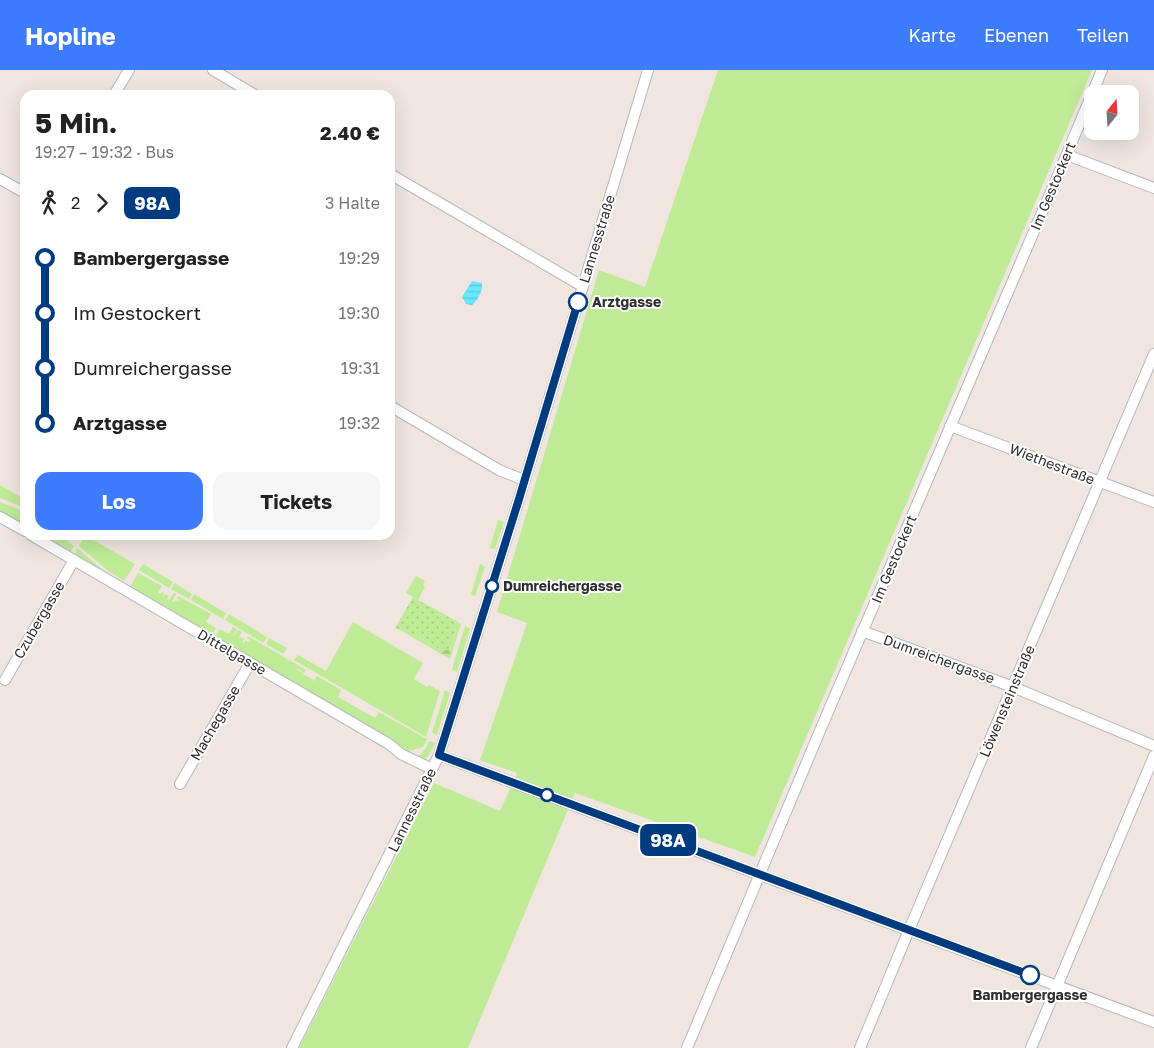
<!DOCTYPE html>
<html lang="de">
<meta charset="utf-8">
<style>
body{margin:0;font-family:"Golos Text",sans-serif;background:#f6f6f6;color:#222;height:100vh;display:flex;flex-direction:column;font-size:19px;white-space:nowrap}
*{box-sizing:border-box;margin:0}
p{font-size:16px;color:#767676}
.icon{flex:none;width:28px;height:28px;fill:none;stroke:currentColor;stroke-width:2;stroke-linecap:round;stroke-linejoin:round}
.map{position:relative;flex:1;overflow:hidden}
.panel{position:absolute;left:20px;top:20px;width:375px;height:450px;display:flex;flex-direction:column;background:#fff;border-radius:15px;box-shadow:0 5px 20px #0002}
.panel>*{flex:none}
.badge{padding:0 10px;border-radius:8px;font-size:18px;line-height:32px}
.needle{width:32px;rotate:18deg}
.buttons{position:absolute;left:1084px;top:15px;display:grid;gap:10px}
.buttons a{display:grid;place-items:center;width:55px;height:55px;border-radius:10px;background:#fff;box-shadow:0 5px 20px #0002;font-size:25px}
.map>.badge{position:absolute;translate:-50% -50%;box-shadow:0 0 0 2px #fff}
.legs{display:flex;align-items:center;gap:8px;height:55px;padding:0 15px;font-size:16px}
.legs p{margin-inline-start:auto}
.overview{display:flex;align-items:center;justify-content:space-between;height:85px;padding:0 15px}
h1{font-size:28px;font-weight:700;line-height:38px}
.primary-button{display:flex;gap:10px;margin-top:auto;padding:10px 15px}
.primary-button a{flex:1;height:58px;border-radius:15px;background:#3d7cff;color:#fff;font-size:20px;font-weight:700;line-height:58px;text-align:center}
.primary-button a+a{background:#f6f6f6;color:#222}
ul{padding:0 15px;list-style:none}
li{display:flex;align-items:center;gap:18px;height:55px;font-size:19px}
li i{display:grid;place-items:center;width:8px;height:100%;margin:0 6px;background:currentColor}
li i::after{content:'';width:12px;height:12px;margin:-6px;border:4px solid;border-radius:50%;background:#fff}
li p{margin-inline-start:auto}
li:first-child i{background:linear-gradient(#0000 50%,currentColor 0)}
li:last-child i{background:linear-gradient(currentColor 50%,#0000 0)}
header{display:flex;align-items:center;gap:30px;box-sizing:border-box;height:70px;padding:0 25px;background:#3d7cff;color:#fff}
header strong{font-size:24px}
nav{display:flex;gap:28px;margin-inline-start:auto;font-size:18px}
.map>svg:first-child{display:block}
.grass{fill:#bfeb97}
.forest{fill:url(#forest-firs)}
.park{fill:url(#park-dots)}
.water{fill:url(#water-rules)}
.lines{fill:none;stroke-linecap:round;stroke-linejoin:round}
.street-casing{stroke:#b3b8c2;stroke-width:12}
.street{stroke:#fff;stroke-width:10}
.line-1-casing{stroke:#fff;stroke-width:11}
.line-1{stroke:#003b80;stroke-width:8}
.stop-1-dot{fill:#fff;stroke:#003b80;stroke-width:2.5}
.labels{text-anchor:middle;stroke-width:4;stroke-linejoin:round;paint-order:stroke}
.street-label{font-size:14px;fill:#2e2e2e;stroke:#fff}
.stop-label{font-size:14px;font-weight:bold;fill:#2e2e2e;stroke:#fff;text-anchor:start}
</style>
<header>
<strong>Hopline</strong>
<nav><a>Karte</a><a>Ebenen</a><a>Teilen</a></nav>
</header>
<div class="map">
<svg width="1154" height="978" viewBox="0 0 1154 978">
<defs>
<pattern id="forest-firs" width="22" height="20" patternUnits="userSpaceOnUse" patternTransform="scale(1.25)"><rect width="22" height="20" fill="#bfeb97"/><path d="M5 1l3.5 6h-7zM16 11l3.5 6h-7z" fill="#a4ca82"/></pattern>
<pattern id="park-dots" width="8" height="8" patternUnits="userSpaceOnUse" patternTransform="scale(1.25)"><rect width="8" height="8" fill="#bfeb97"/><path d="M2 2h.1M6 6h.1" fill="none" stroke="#a4ca82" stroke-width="1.8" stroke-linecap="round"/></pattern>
<pattern id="water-rules" width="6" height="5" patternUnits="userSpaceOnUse" patternTransform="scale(1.25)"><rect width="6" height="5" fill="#69e8fb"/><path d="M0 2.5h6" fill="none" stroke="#5bc7d7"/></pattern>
</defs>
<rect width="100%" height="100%" fill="#f0e6df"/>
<!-- grass -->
<g class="grass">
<polygon points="718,0 1092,0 755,787 575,723 468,978 299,978 434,713 500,741 517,703 480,690 527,553 497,542 599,200 645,217"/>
<polygon points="0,415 25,430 25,438 0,428"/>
<polygon points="0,432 25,442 25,457 0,442"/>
<polygon points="498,450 504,452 495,479 490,478"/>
<polygon points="40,465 61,465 74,476 70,483"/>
<polygon points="85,465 135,494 124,511 107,500 79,476"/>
<polygon points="77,478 102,499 94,497 74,485"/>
<polygon points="143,494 173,512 169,518 139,500"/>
<polygon points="480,494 485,497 475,526 471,524"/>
<polygon points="138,503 162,516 158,523 160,524 162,522 164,523 163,526 166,524 169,526 167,529 169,530 174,523 176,524 172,532 174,532 176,530 179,531 179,530 177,528 178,526 211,544 206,552 216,558 212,566 130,517"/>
<polygon points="416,506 425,511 423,515 425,517 418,530 406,523"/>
<polygon points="175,513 192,524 189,529 171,519"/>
<polygon points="194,524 226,543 223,549 191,530"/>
<polygon points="229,544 267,567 263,573 225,550"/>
<polygon points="353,552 423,593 414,609 427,617 429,615 440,621 426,667 294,590 298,585 326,601"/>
<polygon points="465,556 470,559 457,602 452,599"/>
<polygon points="233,557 237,559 233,567 238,560 242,562 238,569 240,567 244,569 242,572 244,573 245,571 249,572 250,570 247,568 248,566 306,600 304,603 297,598 296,599 304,604 303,607 305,605 314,610 313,613 317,606 341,620 338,627 375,648 379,642 427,669 423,677 409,681 214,568 220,559 229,564"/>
<polygon points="269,568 287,578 283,584 266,574"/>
<polygon points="445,620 450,623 437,665 432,663"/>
<polygon points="429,671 435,673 429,685 425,689 417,688 426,678"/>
</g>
<!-- forest -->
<polygon class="forest" points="458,552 461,554 450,589 400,560 406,560 443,581 450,579"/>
<!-- park -->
<polygon class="park" points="413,527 458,552 450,579 443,581 406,560 400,560 395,558"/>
<!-- water -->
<path class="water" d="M472 211 482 213C483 220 478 230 472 235L466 234 462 227Z"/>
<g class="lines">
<!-- street casing -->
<g class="street-casing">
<g id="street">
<polyline points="213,0 255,25"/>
<polyline points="114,25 129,0"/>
<polyline points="1067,85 1154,118"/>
<polyline points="390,104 582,216"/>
<polyline points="0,109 25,123"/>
<polyline points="390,336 499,400 524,410"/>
<polyline points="950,356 1154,432"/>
<polyline points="0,447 25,461"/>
<polyline points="31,465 389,674 401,684 432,699"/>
<polyline points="862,561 1013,617 1154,676"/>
<polyline points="5,610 74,490"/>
<polyline points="439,685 1154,952"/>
<polyline points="180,714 250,593"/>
<polyline points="292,978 439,685 519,429 648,0"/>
<polyline points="687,978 819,663 1056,110 1102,0"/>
<polyline points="860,978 909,860 1154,284"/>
<polyline points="1031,978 1154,686"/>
</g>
</g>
<!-- street -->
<use href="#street" class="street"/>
</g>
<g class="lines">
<!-- line-1 casing -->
<g class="line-1-casing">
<polyline id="line-1" points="578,232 519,429 439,685 1030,905"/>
</g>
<!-- line-1 -->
<use href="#line-1" class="line-1"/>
</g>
<!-- markers -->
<g class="stop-1-dot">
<circle cx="578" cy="232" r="9"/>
<circle cx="492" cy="516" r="6"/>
<circle cx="547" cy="725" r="6"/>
<circle cx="1030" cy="905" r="9"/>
</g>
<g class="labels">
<!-- street labels -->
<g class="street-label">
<text transform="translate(1053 116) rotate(-67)" y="5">Im Gestockert</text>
<text transform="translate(597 169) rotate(-73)" y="5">Lannesstraße</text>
<text transform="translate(1052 394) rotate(21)" y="5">Wiethestraße</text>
<text transform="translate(894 489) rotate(-67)" y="5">Im Gestockert</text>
<text transform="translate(39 550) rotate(-60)" y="5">Czubergasse</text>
<text transform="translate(232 582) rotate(30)" y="5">Dittelgasse</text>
<text transform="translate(939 589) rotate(20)" y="5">Dumreichergasse</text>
<text transform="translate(1007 631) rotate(-67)" y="5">Löwensteinstraße</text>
<text transform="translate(215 653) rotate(-60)" y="5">Machegasse</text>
<text transform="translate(412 740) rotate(-64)" y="5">Lannesstraße</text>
</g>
<!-- stop labels -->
<g class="stop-label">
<text x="592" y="237">Arztgasse</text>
<text x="503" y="521">Dumreichergasse</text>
<text x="1030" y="930" text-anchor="middle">Bambergergasse</text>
</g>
</g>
</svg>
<div class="buttons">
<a><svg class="needle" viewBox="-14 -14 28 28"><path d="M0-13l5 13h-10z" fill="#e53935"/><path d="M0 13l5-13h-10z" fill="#767676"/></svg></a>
</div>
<b class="badge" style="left:668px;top:770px;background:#003b80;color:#fff">98A</b>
<section class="panel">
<div class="overview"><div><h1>5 Min.</h1><p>19:27 – 19:32 · Bus</p></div><b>2.40 €</b></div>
<div class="legs"><svg class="icon" aria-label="walk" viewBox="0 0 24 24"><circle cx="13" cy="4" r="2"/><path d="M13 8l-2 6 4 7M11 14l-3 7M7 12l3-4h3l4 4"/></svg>2<svg class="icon" aria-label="forward" viewBox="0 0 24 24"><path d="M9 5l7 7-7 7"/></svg><b class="badge" style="background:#003b80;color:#fff">98A</b><p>3 Halte</p></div>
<ul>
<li><i style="color:#003b80"></i><b>Bambergergasse</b><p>19:29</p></li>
<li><i style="color:#003b80"></i><span>Im Gestockert</span><p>19:30</p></li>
<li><i style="color:#003b80"></i><span>Dumreichergasse</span><p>19:31</p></li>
<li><i style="color:#003b80"></i><b>Arztgasse</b><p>19:32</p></li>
</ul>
<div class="primary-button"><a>Los</a><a>Tickets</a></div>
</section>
</div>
